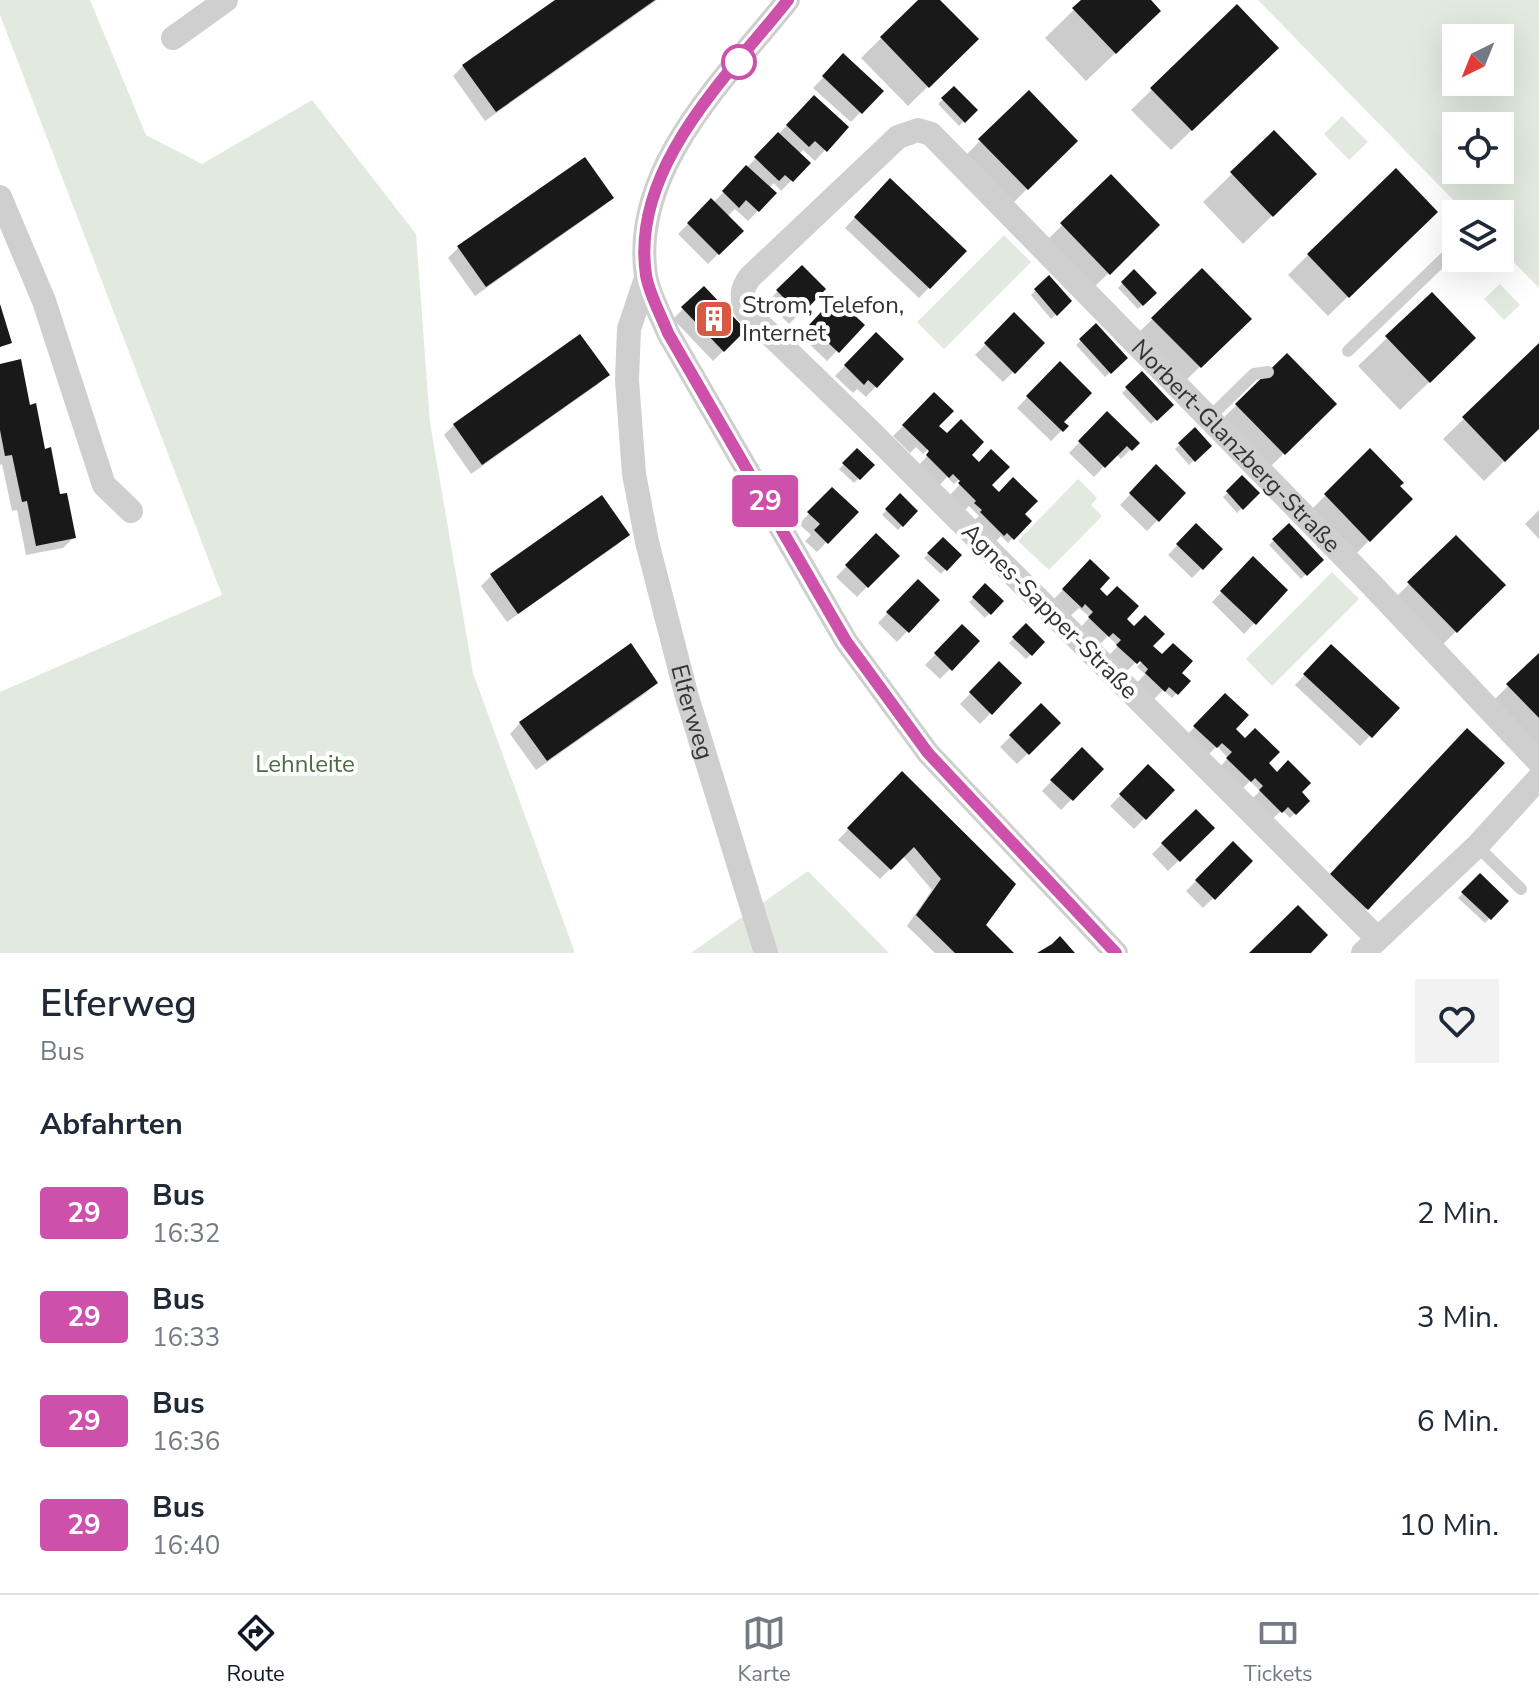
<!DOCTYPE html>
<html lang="de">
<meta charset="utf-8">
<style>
body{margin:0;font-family:"Nunito Sans",sans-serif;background:#f2f2f3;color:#1f2937;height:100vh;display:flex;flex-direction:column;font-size:30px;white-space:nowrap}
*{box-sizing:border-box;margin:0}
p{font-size:26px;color:#747a83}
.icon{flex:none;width:44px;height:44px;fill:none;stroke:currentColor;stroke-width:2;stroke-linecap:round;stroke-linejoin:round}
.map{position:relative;height:953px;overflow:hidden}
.sheet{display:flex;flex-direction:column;background:#fff;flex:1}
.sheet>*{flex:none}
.badge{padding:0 16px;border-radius:6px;font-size:28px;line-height:52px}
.needle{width:52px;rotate:223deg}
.tools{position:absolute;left:1442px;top:24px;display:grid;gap:16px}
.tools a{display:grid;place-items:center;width:72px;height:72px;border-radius:0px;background:#fff;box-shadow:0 8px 32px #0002;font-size:40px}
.map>.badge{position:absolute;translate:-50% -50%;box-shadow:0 0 0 4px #fff}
h2{padding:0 40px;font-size:30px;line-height:72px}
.round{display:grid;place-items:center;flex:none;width:84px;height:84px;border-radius:0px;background:#f2f2f3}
.head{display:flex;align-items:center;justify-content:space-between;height:136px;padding:0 40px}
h1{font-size:38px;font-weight:600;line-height:60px}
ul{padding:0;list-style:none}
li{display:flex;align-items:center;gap:24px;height:104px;padding:0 40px}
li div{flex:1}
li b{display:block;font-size:30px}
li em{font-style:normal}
li .badge{min-width:88px;font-weight:700;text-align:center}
.menu{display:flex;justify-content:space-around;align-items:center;height:112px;border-top:2px solid #e0e1e3;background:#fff;font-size:22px;color:#747a83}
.menu a{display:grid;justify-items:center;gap:4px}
.menu .current{color:#111827}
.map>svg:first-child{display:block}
.green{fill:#e2eadf;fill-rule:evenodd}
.shadow{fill:#0003}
.building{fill:#191919}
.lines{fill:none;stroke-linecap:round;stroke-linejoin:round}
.lane{stroke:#cfcfcf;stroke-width:12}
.street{stroke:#cfcfcf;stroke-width:24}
.line-casing{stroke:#fff;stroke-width:18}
.line{stroke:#cd50aa;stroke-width:12}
.stop-dot{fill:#fff;stroke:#cd50aa;stroke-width:4}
.labels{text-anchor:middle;stroke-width:8;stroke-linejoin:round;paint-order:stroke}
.poi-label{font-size:24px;fill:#323232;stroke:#fff;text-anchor:start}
.street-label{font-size:24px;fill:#323232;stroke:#fff}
.park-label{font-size:24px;fill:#4c6b42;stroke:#fff}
</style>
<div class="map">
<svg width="1539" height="953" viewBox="0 0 1539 953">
<rect width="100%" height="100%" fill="#fff"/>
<!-- green -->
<g class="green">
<polygon points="0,0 90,0 146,135 202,164 312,100 416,234 430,423 473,673 575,953 0,953 0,692 222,595 0,15"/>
<path d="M1258 0H1539V288L1500 248V214H1467ZM1456 38H1500V82H1456ZM1456 126H1500V170H1456Z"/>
<polygon points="1342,116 1368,142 1349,160 1324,134"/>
<polygon points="1004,235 1031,262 944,349 917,322"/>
<polygon points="1500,284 1520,305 1504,320 1484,299"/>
<polygon points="1078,479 1097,498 1091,505 1102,516 1049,570 1018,541"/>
<polygon points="1332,572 1359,599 1272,686 1246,659"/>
<polygon points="808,871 889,953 691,953"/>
</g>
<!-- shadow -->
<g class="shadow">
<polygon points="558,0 657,0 485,121 453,76 463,66"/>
<polygon points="920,0 937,0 976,39 908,106 861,58"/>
<polygon points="1084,0 1148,0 1130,39 1086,81 1045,38"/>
<polygon points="844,56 881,91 851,122 813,88"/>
<polygon points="1179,63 1219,104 1171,150 1131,110"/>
<polygon points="954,89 975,110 959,126 938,104"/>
<polygon points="1028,93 1075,141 1007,209 960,161"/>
<polygon points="814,97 846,127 815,161 803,150 799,154 808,163 781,191 774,183 769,188 774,194 748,221 735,209 727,217 741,231 708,264 678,234 711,201 713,203"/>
<polygon points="1274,133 1285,203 1243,244 1203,202"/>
<polygon points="1111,177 1158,225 1088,293 1042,245"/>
<polygon points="890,180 964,251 919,298 845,228"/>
<polygon points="611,198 601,208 475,296 448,258 458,248"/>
<polygon points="1406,240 1328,316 1288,275 1308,255"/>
<polygon points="802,267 824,289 789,324 767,302"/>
<polygon points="1202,271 1249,319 1179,387 1132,339"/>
<polygon points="1134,272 1154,293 1138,309 1118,288"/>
<polygon points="1049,277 1069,301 1051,319 1031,295"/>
<polygon points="703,289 744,330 713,361 673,319"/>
<polygon points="835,300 862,325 827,361 801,336"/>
<polygon points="1014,315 1042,343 1003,382 975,355"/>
<polygon points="1095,326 1125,358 1105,377 1076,345"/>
<polygon points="876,334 902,359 866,397 857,389 853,393 835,376"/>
<polygon points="1387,338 1445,367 1400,410 1358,366"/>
<polygon points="1539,346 1539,427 1484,481 1443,439"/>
<polygon points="1287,356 1334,404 1263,474 1216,425"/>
<polygon points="1060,364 1061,422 1066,426 1051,441 1017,408"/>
<polygon points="0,366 28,407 73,538 63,548 26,555 17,510 12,511 2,464 0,465"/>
<polygon points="1142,374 1171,405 1151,424 1122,393"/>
<polygon points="607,375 597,385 471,474 444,435 454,425"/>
<polygon points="934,395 937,426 957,467 980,495 1022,514 1029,521 1008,543 1001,536 993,544 971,523 979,516 969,506 965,510 950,495 964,480 961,478 954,484 947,477 938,487 917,467 933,450 930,447 923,454 916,447 910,453 893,436"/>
<polygon points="1107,414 1137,443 1121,459 1116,454 1094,477 1069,453"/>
<polygon points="1195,430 1209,446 1189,465 1175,449"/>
<polygon points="857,451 872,465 854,483 839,469"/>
<polygon points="1370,451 1410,499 1349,561 1305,516"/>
<polygon points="1156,467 1184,493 1147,531 1120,505"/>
<polygon points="1242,478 1257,493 1237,513 1223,497"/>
<polygon points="832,490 856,512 817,552 805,541 811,535 799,524"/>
<polygon points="900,496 916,511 898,530 882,515"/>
<polygon points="1539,510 1539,539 1525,524"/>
<polygon points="1196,526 1220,549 1192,578 1168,555"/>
<polygon points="1289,526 1321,560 1301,579 1269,545"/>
<polygon points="627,535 617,545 507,622 481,586 491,576"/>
<polygon points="876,536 897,556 857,597 836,577"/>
<polygon points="1456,537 1503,585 1435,652 1389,604"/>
<polygon points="943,540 959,555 941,574 924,558"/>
<polygon points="1253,559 1286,590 1244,634 1212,602"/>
<polygon points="1090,562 1091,595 1118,625 1151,646 1174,679 1188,681 1172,698 1163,690 1153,700 1136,684 1145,674 1137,667 1145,658 1142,656 1125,673 1108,656 1118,646 1108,636 1098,646 1079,629 1090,617 1079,608 1070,616 1053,600"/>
<polygon points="918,581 937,600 897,642 878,623"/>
<polygon points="985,586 1001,601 985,618 969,602"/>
<polygon points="1026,626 1043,643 1026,659 1009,643"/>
<polygon points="962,627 977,641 940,679 925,665"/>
<polygon points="1331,647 1397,708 1360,746 1295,685"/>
<polygon points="1539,655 1539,750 1488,706"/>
<polygon points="999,664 1019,683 980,724 960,704"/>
<polygon points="656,682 646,693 536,770 510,734 520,723"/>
<polygon points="1225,695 1233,729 1308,801 1290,818 1282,810 1270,821 1250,801 1260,791 1250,781 1240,791 1217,770 1228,758 1217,746 1206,757 1185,737"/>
<polygon points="1041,706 1059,723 1017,764 1000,747"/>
<polygon points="1452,746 1367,908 1351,924 1316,890"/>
<polygon points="1082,750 1101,769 1061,810 1042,791"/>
<polygon points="1148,767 1172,790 1134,829 1110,806"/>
<polygon points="902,774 983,925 1011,953 935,953 907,926 932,890 903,856 880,879 838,840"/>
<polygon points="1196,811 1212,828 1168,871 1152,854"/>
<polygon points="1233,844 1250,861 1203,908 1186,891"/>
<polygon points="1480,876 1506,901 1485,923 1458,898"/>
</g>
<!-- building -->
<g class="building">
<polygon points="555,0 655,0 496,112 462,65"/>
<polygon points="918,0 940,0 979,39 929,88 880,37"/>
<polygon points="1081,0 1151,0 1161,11 1116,54 1072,8"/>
<polygon points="1237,4 1279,48 1192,131 1150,88"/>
<polygon points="843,53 884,91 862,114 822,76"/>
<polygon points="954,86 978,110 965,123 941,98"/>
<polygon points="1029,90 1078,141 1028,190 978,139"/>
<polygon points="814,95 849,127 827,152 815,141 809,147 786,125"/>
<polygon points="1274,130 1317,174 1273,217 1230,172"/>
<polygon points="778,132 811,163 793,182 785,175 779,181 754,157"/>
<polygon points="585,157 614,198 486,287 457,246"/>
<polygon points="746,165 777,193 759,212 746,200 739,208 722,191"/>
<polygon points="1396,168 1438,212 1349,298 1307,254"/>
<polygon points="1111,174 1160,225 1110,275 1060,223"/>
<polygon points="890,178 967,251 930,289 854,217"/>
<polygon points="711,198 744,231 719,255 687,223"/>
<polygon points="802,265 826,289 801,315 776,290"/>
<polygon points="1202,268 1252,319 1201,368 1151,318"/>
<polygon points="1134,269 1157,293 1143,306 1121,282"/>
<polygon points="1049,275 1072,301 1057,316 1034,289"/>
<polygon points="704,286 746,330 724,352 681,307"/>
<polygon points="1432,292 1476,338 1430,383 1385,336"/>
<polygon points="835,297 865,325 839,353 809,325"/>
<polygon points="0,304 12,343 0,347"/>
<polygon points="1014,312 1045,343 1015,374 984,343"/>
<polygon points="1096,323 1128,358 1111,374 1079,339"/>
<polygon points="876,332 904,359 877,388 868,380 864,385 844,365"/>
<polygon points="580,334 610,375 482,465 453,424"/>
<polygon points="1539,343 1539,429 1505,462 1462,417"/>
<polygon points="1287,353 1337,404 1285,455 1235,404"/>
<polygon points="21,359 30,405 36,403 45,449 51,447 60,494 67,493 76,538 36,546 27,501 22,502 12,455 5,456 0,430 0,364"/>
<polygon points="1060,361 1092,393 1064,422 1069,426 1063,432 1026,396"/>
<polygon points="1142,371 1174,405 1157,421 1125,387"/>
<polygon points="934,392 954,411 939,426 947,433 961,419 984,442 972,455 979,462 991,449 1010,467 992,485 999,492 1013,477 1038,501 1025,514 1032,521 1014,540 1007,533 1004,536 980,512 982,510 974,503 976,501 958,483 960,481 953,474 949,478 926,455 929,451 902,425"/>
<polygon points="1107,411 1140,443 1132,451 1127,446 1105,468 1078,441"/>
<polygon points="1195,427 1212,446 1195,462 1178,443"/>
<polygon points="857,448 875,465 860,480 842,463"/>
<polygon points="1370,448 1404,483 1400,486 1413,499 1370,542 1324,494"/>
<polygon points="1156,464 1186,493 1159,522 1129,493"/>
<polygon points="1242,475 1260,493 1243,510 1226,491"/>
<polygon points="832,487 859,512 828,544 814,530 820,524 807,512"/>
<polygon points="900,493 918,511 903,527 885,509"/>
<polygon points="602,495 630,535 518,614 490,574"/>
<polygon points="1196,523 1223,549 1203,570 1176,544"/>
<polygon points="1289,523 1324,560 1307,576 1272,539"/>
<polygon points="876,533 900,556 868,588 845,565"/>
<polygon points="1456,535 1506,585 1457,633 1407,582"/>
<polygon points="943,537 962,555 947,571 927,553"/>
<polygon points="1253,556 1288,590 1256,625 1220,591"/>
<polygon points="1090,559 1110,578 1100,589 1107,596 1117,586 1139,606 1127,619 1134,626 1145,615 1165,634 1153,646 1162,654 1173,643 1193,661 1182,673 1191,681 1178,695 1169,687 1165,692 1145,673 1148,669 1140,661 1137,664 1116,645 1121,640 1113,633 1109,637 1088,617 1093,612 1085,604 1082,608 1062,589"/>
<polygon points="918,579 940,600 909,633 886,612"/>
<polygon points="985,583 1004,601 991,615 972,597"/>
<polygon points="1026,623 1045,642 1032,656 1012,637"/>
<polygon points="962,624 980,641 952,671 934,653"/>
<polygon points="631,643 658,683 547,761 519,722"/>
<polygon points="1331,644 1400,708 1372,738 1303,674"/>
<polygon points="1539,653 1539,718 1506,684"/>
<polygon points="999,661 1022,683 992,715 969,692"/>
<polygon points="1225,693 1249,715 1236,729 1245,738 1255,728 1280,752 1269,763 1277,772 1288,760 1311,783 1302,792 1310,801 1296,815 1288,807 1282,813 1259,790 1263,786 1255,778 1251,782 1226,758 1232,752 1222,743 1217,748 1193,726"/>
<polygon points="1041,703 1061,723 1029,755 1009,735"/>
<polygon points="1467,728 1505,763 1368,910 1330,874"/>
<polygon points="1082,747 1104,769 1073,801 1050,780"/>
<polygon points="1148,764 1175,790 1146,820 1119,794"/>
<polygon points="902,771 1016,884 986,925 1014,953 955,953 916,915 941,879 914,847 891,870 847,828"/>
<polygon points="1196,809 1215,828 1180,862 1161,843"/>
<polygon points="1233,841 1253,861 1215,900 1195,880"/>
<polygon points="1480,873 1509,901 1491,920 1461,892"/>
<polygon points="1298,905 1328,935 1311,953 1249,953"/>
<polygon points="1060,936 1075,953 1037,953 1052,944"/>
</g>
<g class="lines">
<!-- lane -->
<g class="lane">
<polyline points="1348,351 1456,247"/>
<polyline points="1209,418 1254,374 1268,372"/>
<polyline points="1477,846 1521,889"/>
</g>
<!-- street -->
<g class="street">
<path d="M788 0C727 77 630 168 646 276 649 295 661 315 668 333L846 641 928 753 1116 953"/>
<polyline points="173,38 226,0"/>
<polyline points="0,197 44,301 104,485 131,511"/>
<path id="s1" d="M646 278 629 329 627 380 634 474 647 542 687 697 766 953"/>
<path id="s2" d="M1378 939 869 430 746 311C741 297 741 289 750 277L898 137 918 130 931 134 1370 583 1539 762"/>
<polyline points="1363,953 1477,846 1539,778"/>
</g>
</g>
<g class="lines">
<!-- line casing -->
<g class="line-casing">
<path id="line" d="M788 0C727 77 630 168 646 275 649 294 661 315 668 333L846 641 928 753 1116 953"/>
</g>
<!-- line -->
<use href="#line" class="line"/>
</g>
<!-- icons -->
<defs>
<g id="building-square" transform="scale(2)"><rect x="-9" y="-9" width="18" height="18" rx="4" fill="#d95a44" stroke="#fff"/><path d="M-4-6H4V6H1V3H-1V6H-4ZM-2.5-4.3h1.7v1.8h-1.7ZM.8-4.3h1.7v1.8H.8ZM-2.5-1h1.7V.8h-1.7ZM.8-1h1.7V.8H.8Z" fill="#fff"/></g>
</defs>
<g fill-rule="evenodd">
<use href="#building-square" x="714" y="319"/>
</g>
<!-- markers -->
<circle class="stop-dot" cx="739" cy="62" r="16"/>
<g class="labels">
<!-- poi labels -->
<g class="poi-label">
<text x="742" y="313">Strom, Telefon,<tspan x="742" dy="28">Internet</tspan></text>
</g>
<!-- street labels -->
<g class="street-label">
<text dy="8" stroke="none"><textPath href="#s2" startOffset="1602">Norbert-Glanzberg-Straße</textPath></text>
<text transform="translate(1050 611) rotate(45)" y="8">Agnes-Sapper-Straße</text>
<text dy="8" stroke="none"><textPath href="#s1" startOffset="444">Elferweg</textPath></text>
</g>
<!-- park labels -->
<g class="park-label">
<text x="305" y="772">Lehnleite</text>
</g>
</g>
</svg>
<div class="tools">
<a><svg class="needle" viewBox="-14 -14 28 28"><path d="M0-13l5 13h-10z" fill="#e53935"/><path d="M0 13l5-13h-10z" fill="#747a83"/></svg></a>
<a><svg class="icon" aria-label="locate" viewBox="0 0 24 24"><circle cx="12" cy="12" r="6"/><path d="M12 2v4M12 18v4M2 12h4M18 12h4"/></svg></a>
<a><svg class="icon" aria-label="layers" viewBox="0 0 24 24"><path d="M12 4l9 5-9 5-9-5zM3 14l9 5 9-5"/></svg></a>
</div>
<b class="badge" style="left:765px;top:501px;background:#cd50aa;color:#fff">29</b>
</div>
<section class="sheet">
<div class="head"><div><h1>Elferweg</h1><p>Bus</p></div><a class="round"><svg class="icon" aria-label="heart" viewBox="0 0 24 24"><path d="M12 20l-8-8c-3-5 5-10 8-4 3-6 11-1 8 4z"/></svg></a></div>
<h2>Abfahrten</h2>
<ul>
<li><span class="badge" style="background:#cd50aa;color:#fff">29</span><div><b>Bus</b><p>16:32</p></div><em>2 Min.</em></li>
<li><span class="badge" style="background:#cd50aa;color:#fff">29</span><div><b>Bus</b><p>16:33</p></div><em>3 Min.</em></li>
<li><span class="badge" style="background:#cd50aa;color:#fff">29</span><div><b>Bus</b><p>16:36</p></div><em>6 Min.</em></li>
<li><span class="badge" style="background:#cd50aa;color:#fff">29</span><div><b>Bus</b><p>16:40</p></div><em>10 Min.</em></li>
</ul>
</section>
<nav class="menu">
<a class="current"><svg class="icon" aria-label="directions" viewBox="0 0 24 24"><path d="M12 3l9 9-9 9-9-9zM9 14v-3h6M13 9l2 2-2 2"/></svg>Route</a>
<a><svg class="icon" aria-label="map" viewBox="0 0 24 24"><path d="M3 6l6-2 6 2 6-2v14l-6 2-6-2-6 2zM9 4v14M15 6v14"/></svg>Karte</a>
<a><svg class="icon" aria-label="tickets" viewBox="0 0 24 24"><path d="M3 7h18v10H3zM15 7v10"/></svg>Tickets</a>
</nav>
